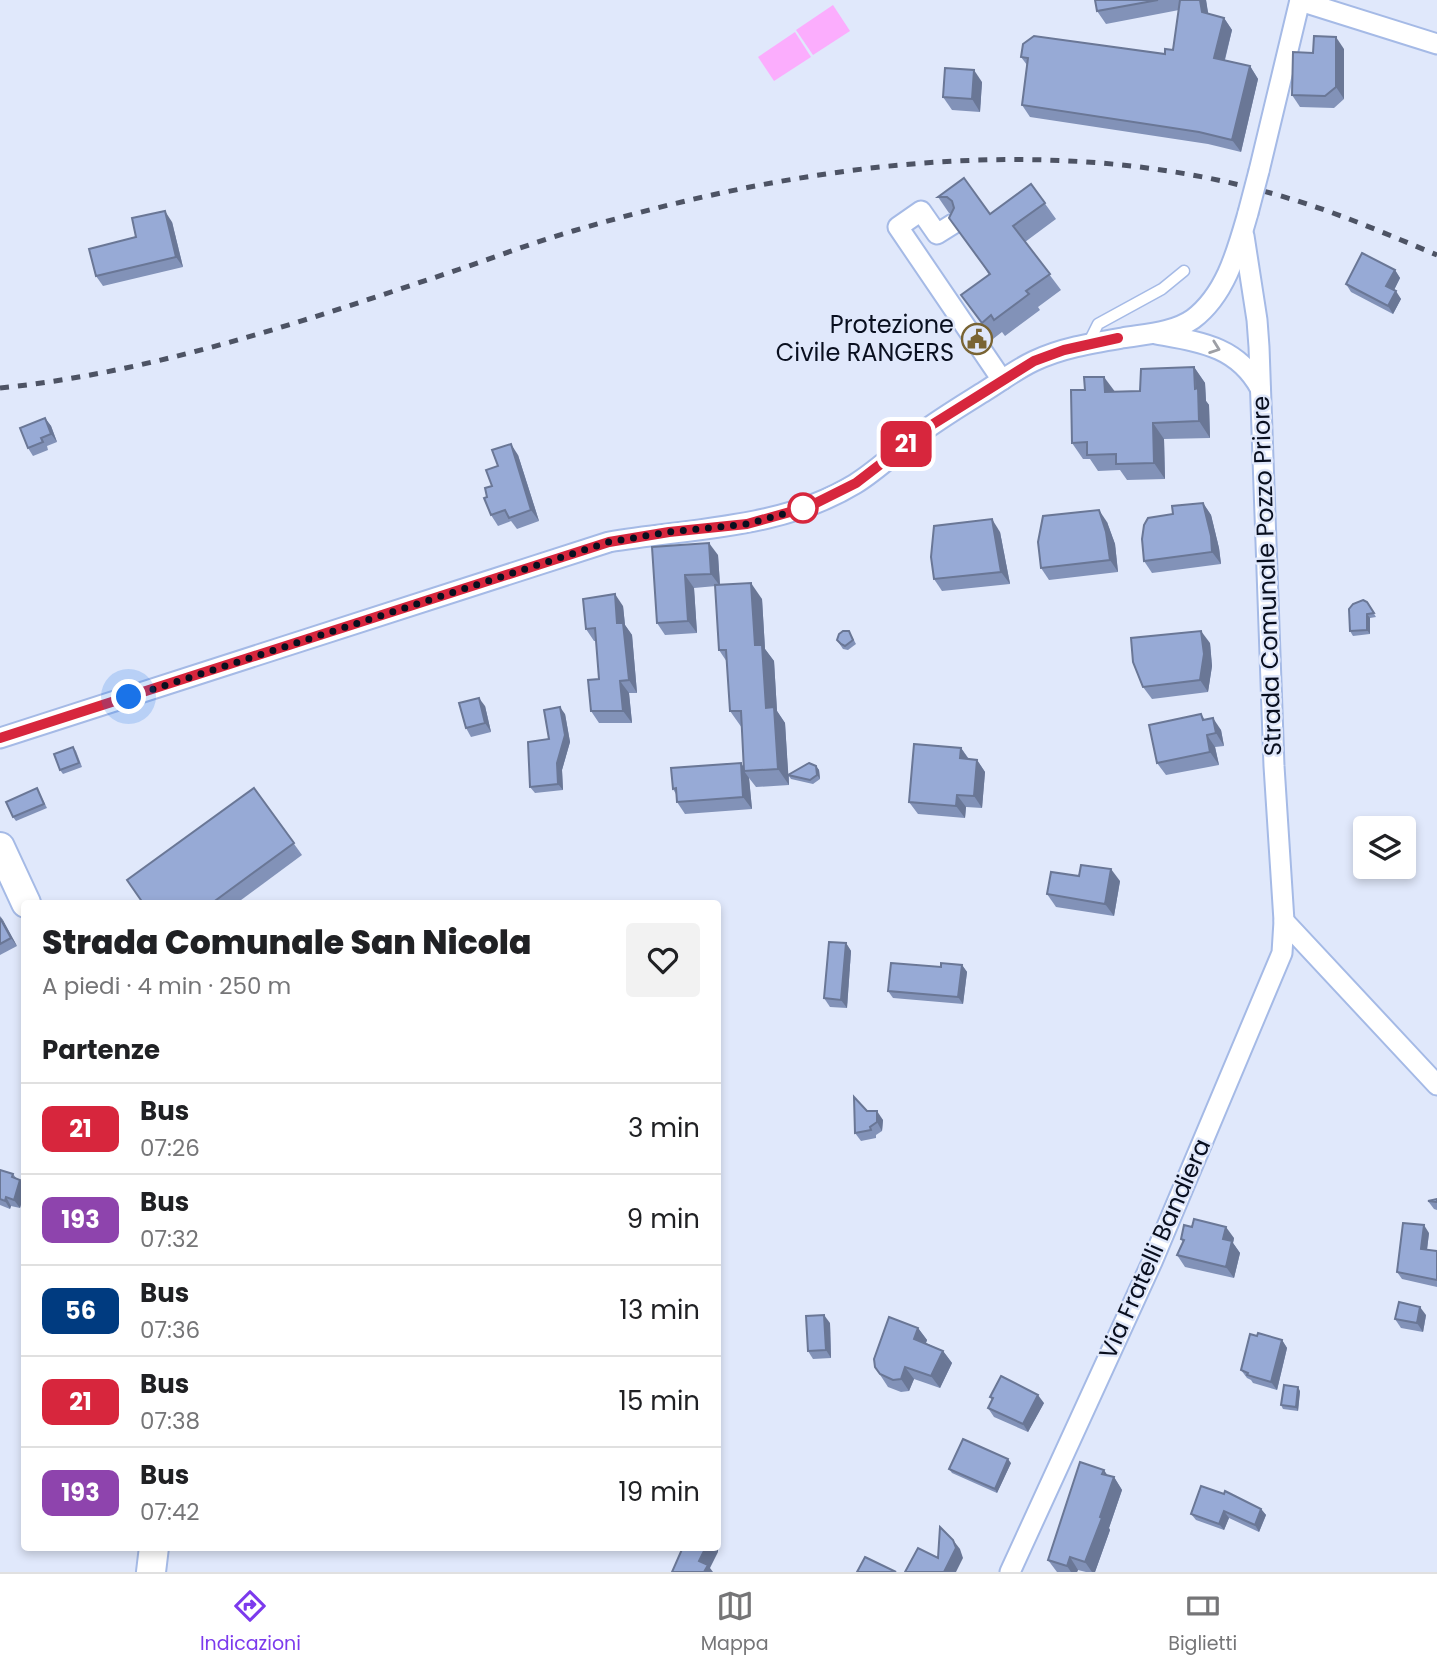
<!DOCTYPE html>
<html lang="it">
<meta charset="utf-8">
<style>
body{margin:0;font-family:Poppins,sans-serif;background:#f2f2f2;color:#202124;height:100vh;display:flex;flex-direction:column;font-size:26px;white-space:nowrap}
*{box-sizing:border-box;margin:0}
p{font-size:23px;color:#757577}
.icon{flex:none;width:38px;height:38px;fill:none;stroke:currentColor;stroke-width:2;stroke-linecap:round;stroke-linejoin:round}
.map{position:relative;flex:1;overflow:hidden}
.details{position:absolute;left:21px;top:900px;width:700px;height:651px;display:flex;flex-direction:column;background:#fff;border-radius:7px;box-shadow:0 4px 10px #0003}
.details>*{flex:none}
.badge{padding:0 14px;border-radius:10px;font-size:24px;line-height:46px}
.controls{position:absolute;left:1353px;top:816px;display:grid;gap:14px}
.controls a{display:grid;place-items:center;width:63px;height:63px;border-radius:7px;background:#fff;box-shadow:0 4px 10px #0003;font-size:35px}
.you{position:absolute;width:35px;height:35px;margin:-18px;border:5px solid #fff;border-radius:50%;background:#1a73e8;box-shadow:0 0 0 10px #1a73e833}
.map>.badge{position:absolute;translate:-50% -50%;box-shadow:0 0 0 4px #fff}
h2{padding:0 21px;font-size:26px;line-height:63px}
.round{display:grid;place-items:center;flex:none;width:74px;height:74px;border-radius:7px;background:#f2f2f2}
.overview{display:flex;align-items:center;justify-content:space-between;height:119px;padding:0 21px}
h1{font-size:33px;font-weight:800;line-height:52px}
ul{padding:0;list-style:none}
li{display:flex;align-items:center;gap:21px;height:91px;padding:0 21px;border-top:2px solid #e0e0e0}
li div{flex:1}
li b{display:block;font-size:26px}
li em{font-style:normal}
li .badge{min-width:77px;font-weight:700;text-align:center}
.dock{display:flex;justify-content:space-around;align-items:center;height:98px;border-top:2px solid #e0e0e0;background:#fff;font-size:19px;color:#757577}
.dock a{display:grid;justify-items:center;gap:4px}
.dock .current{color:#7c3aed}
.map>svg:first-child{display:block}
.water{fill:#fbadfd}
.lines{fill:none;stroke-linecap:round;stroke-linejoin:round}
.service-casing{stroke:#a5bae6;stroke-width:13}
.minor-casing{stroke:#a5bae6;stroke-width:23}
.secondary-casing{stroke:#a5bae6;stroke-width:32}
.service{stroke:#fff;stroke-width:10}
.minor{stroke:#fff;stroke-width:19}
.secondary{stroke:#fff;stroke-width:28}
.rail{stroke:#4d5364;stroke-width:5;stroke-dasharray:9 9;stroke-linecap:butt}
.minor-bridge-casing{stroke:#a5bae6;stroke-width:23;stroke-linecap:butt}
.minor-bridge{stroke:#fff;stroke-width:19}
.wall{fill:#8292b8}
.shaded-wall{fill:#6a7796}
.building{fill:#97aad6;stroke:#6a7796;stroke-width:2}
.oneway{stroke:#9d9fa5}
.line-casing{stroke:#fff;stroke-width:16}
.line{stroke:#d7263d;stroke-width:10}
.walk{stroke:#090f1f;stroke-width:7;stroke-dasharray:0 12.6}
.stop-dot{fill:#fff;stroke:#d7263d;stroke-width:3.5}
.labels{text-anchor:middle;stroke-width:5;stroke-linejoin:round;paint-order:stroke}
.poi-label{font-size:24px;fill:#090f1f;stroke:#e0e8fb;text-anchor:end}
.street-label{font-size:24px;fill:#090f1f;stroke:#e0e8fb}
</style>
<div class="map">
<svg width="1437" height="1572" viewBox="0 0 1437 1572">
<rect width="100%" height="100%" fill="#e0e8fb"/>
<!-- water -->
<g class="water">
<polygon points="833,5 850,31 813,55 796,30"/>
<polygon points="795,32 811,57 774,81 758,57"/>
</g>
<g class="lines">
<!-- service casing -->
<g class="service-casing">
<polyline id="service" points="1089,342 1098,324 1162,289 1184,271"/>
</g>
<!-- minor casing -->
<g class="minor-casing">
<g id="minor">
<polyline points="1300,1 1437,44"/>
<polyline points="1259,171 1300,0"/>
<polyline points="953,224 937,234 921,211 898,227 1002,380"/>
<path d="M1156 334C1200 342 1237 346 1260 388"/>
<path d="M0 738 609 542C692 528 781 529 855 484 876 471 895 453 914 438 936 421 961 406 985 391 1001 381 1017 369 1034 361 1061 348 1092 343 1122 338 1145 334 1173 333 1193 319 1226 294 1237 251 1248 213"/>
<polyline points="1284,921 1437,1085"/>
<polyline points="1010,1572 1152,1262 1282,953 1284,921 1274,766 1259,347 1257,320 1244,236"/>
</g>
</g>
<!-- secondary casing -->
<g class="secondary-casing">
<g id="secondary">
<polyline points="0,847 26,903"/>
<polyline points="151,1572 154,1547"/>
</g>
</g>
<!-- service -->
<use href="#service" class="service"/>
<!-- minor -->
<use href="#minor" class="minor"/>
<!-- secondary -->
<use href="#secondary" class="secondary"/>
<!-- rail -->
<path class="rail" d="M0 388C158 372 310 319 460 269 498 256 535 242 573 231 803 163 1057 127 1291 199 1341 214 1389 235 1437 255"/>
<!-- minor-bridge casing -->
<g class="minor-bridge-casing">
<polyline id="minor-bridge" points="1248,213 1259,171"/>
</g>
<!-- minor-bridge -->
<use href="#minor-bridge" class="minor-bridge"/>
</g>
<!-- wall -->
<g class="wall">
<polygon points="1095,0 1206,0 1208,14 1224,18 1232,30 1225,60 1250,66 1258,79 1241,152 1208,144 1030,117 1022,105 1027,65 1021,57 1165,54 1173,50 1179,10 1106,24 1097,11"/>
<polygon points="1344,49 1344,99 1334,108 1300,107 1292,95 1313,53"/>
<polygon points="982,82 980,112 952,110 943,97"/>
<polygon points="964,178 990,214 1031,184 1056,219 1025,242 1061,290 1038,307 1040,310 1005,336 1002,332 993,339 961,295 989,275 951,213 949,213 938,197"/>
<polygon points="172,222 183,267 103,286 96,276 136,237"/>
<polygon points="1395,270 1400,278 1394,290 1401,299 1393,314 1351,292 1346,284"/>
<polygon points="1194,367 1205,383 1206,401 1209,405 1210,438 1164,439 1165,479 1127,480 1120,470 1098,471 1090,459 1083,459 1072,443 1085,390 1115,392 1140,391"/>
<polygon points="45,418 51,426 57,442 47,446 48,450 33,456 28,448"/>
<polygon points="518,455 539,521 517,529 511,521 498,526 491,515 487,497 492,486 498,466"/>
<polygon points="1203,503 1211,515 1219,548 1221,564 1152,573 1144,561 1173,514"/>
<polygon points="1107,522 1115,544 1118,572 1049,580 1041,568"/>
<polygon points="1000,532 1010,584 942,591 934,579"/>
<polygon points="652,547 718,555 720,585 762,599 765,649 774,661 777,711 785,723 788,774 816,766 819,770 820,779 813,784 791,779 789,776 789,785 756,787 749,778 752,809 685,814 677,802 676,794 673,789 741,763 744,768 742,728 730,711 727,662 719,650 716,586 694,588 697,633 665,635 657,623"/>
<polygon points="1367,602 1376,617 1370,618 1370,634 1353,636 1350,631"/>
<polygon points="623,606 625,625 632,635 637,693 629,693 632,723 599,723 591,711 599,679 596,641 594,641 586,629"/>
<polygon points="849,631 856,644 848,650 843,649 837,640"/>
<polygon points="1210,643 1212,666 1208,692 1152,699 1143,687"/>
<polygon points="485,706 491,732 471,737 466,728"/>
<polygon points="565,714 570,742 562,770 563,790 535,793 530,787 549,739"/>
<polygon points="1201,714 1205,720 1221,730 1224,746 1215,747 1219,765 1166,775 1157,763"/>
<polygon points="73,747 76,751 82,767 63,774 60,770"/>
<polygon points="961,748 969,759 977,760 985,772 982,808 966,807 965,818 918,814 909,802"/>
<polygon points="37,788 47,808 16,821 13,817"/>
<polygon points="254,788 302,855 237,903 143,903"/>
<polygon points="1120,881 1114,916 1056,907 1047,894"/>
<polygon points="0,916 17,946 0,955"/>
<polygon points="846,943 851,951 847,1008 830,1007 824,998"/>
<polygon points="962,965 967,972 963,1004 893,998 888,991 941,967"/>
<polygon points="867,1111 883,1120 882,1131 876,1135 876,1138 861,1141 855,1133"/>
<polygon points="0,1170 13,1174 17,1179 20,1180 24,1186 24,1193 20,1208 11,1206 10,1209 0,1205"/>
<polygon points="1437,1199 1437,1210 1434,1209 1428,1201"/>
<polygon points="1192,1227 1234,1238 1233,1243 1240,1253 1234,1278 1185,1267 1177,1255 1183,1242 1181,1239"/>
<polygon points="1429,1233 1427,1250 1437,1251 1437,1287 1402,1279 1397,1272"/>
<polygon points="1426,1315 1423,1332 1401,1328 1395,1319"/>
<polygon points="830,1323 831,1358 813,1359 808,1351"/>
<polygon points="918,1328 927,1340 926,1343 943,1351 952,1363 940,1388 914,1379 909,1391 901,1392 888,1387 875,1367"/>
<polygon points="1282,1340 1287,1348 1277,1390 1253,1383 1251,1380 1247,1378 1241,1370"/>
<polygon points="1300,1391 1298,1411 1283,1409 1281,1405"/>
<polygon points="990,1397 1044,1403 1028,1432 994,1417 988,1408 992,1400"/>
<polygon points="1011,1463 997,1493 952,1473 949,1469"/>
<polygon points="1107,1476 1114,1477 1122,1490 1109,1528 1110,1530 1095,1572 1086,1572 1078,1570 1077,1572 1057,1572 1048,1560"/>
<polygon points="1261,1509 1266,1515 1259,1532 1229,1518 1224,1530 1196,1520 1191,1514"/>
</g>
<!-- shaded-wall -->
<g class="shaded-wall">
<polygon points="1200,0 1206,0 1210,24 1202,12"/>
<polygon points="1224,18 1232,30 1222,70 1214,58"/>
<polygon points="1336,37 1344,49 1344,99 1336,87"/>
<polygon points="1250,66 1258,79 1241,152 1232,140"/>
<polygon points="974,70 982,82 980,112 972,99"/>
<polygon points="165,211 172,222 183,267 176,257"/>
<polygon points="1395,270 1400,278 1392,294 1386,286"/>
<polygon points="1396,291 1401,299 1393,314 1388,306"/>
<polygon points="1194,367 1205,383 1206,401 1209,405 1210,438 1199,421"/>
<polygon points="1104,377 1116,393 1105,392"/>
<polygon points="45,418 51,426 57,442 51,434"/>
<polygon points="1153,423 1164,439 1165,479 1154,463"/>
<polygon points="511,444 518,455 539,521 531,510"/>
<polygon points="1203,503 1211,515 1219,548 1221,564 1212,552"/>
<polygon points="1099,510 1107,522 1115,544 1118,572 1110,560"/>
<polygon points="992,519 1000,532 1010,584 1001,572"/>
<polygon points="709,543 718,555 720,586 711,574"/>
<polygon points="685,575 694,588 697,633 688,621"/>
<polygon points="751,583 762,599 765,649 774,661 777,711 785,723 789,785 778,769 755,645"/>
<polygon points="615,594 623,606 625,625 632,635 637,693 629,680 617,623"/>
<polygon points="1367,614 1370,618 1370,634 1367,630"/>
<polygon points="1201,631 1210,643 1212,666 1208,692 1200,680"/>
<polygon points="620,681 629,693 632,723 623,711"/>
<polygon points="479,698 485,706 491,732 485,723"/>
<polygon points="560,707 565,714 570,742 562,770 563,790 558,784 557,763"/>
<polygon points="1213,718 1221,730 1224,746 1216,733"/>
<polygon points="1207,735 1215,747 1219,765 1210,752"/>
<polygon points="961,748 969,760 960,758"/>
<polygon points="977,760 985,772 982,808 974,796"/>
<polygon points="741,763 746,771 744,771 749,778 752,809 743,797"/>
<polygon points="816,766 819,770 820,779 817,775"/>
<polygon points="957,795 966,807 965,818 956,806"/>
<polygon points="1111,869 1120,881 1114,916 1105,904"/>
<polygon points="0,916 3,920 17,946 11,938"/>
<polygon points="846,943 851,951 847,1008 841,1000"/>
<polygon points="962,965 967,972 963,1004 958,997"/>
<polygon points="877,1111 883,1120 882,1131 877,1122"/>
<polygon points="20,1180 24,1186 24,1193 20,1208 14,1200"/>
<polygon points="6,1197 11,1206 10,1209 5,1201"/>
<polygon points="1424,1225 1429,1233 1426,1257 1421,1249"/>
<polygon points="1226,1227 1234,1238 1233,1243 1240,1253 1234,1278 1226,1267 1223,1239"/>
<polygon points="1420,1307 1426,1315 1423,1332 1417,1323"/>
<polygon points="824,1315 830,1323 831,1358 826,1350"/>
<polygon points="918,1328 927,1340 923,1351 914,1339"/>
<polygon points="1282,1340 1287,1348 1277,1390 1271,1382"/>
<polygon points="943,1351 952,1363 940,1388 931,1376"/>
<polygon points="905,1367 914,1379 909,1391 901,1379"/>
<polygon points="1298,1387 1300,1391 1298,1411 1296,1407"/>
<polygon points="1038,1395 1044,1403 1028,1432 1023,1424"/>
<polygon points="1008,1459 1011,1463 997,1493 995,1489"/>
<polygon points="1104,1470 1112,1482 1114,1477 1122,1490 1109,1528 1110,1530 1095,1572 1092,1572 1085,1562"/>
<polygon points="1261,1509 1266,1515 1259,1532 1255,1525"/>
<polygon points="1224,1511 1229,1518 1224,1530 1219,1524"/>
<polygon points="718,1531 718,1552 710,1568 713,1572 704,1572 699,1561 706,1547 718,1547"/>
<polygon points="953,1540 960,1549 963,1558 956,1572 944,1572"/>
<polygon points="1070,1557 1078,1570 1077,1572 1071,1572 1067,1566"/>
</g>
<!-- building -->
<g class="building">
<polygon points="1095,0 1158,0 1097,11"/>
<polygon points="1180,0 1200,0 1202,12 1224,18 1214,58 1250,66 1232,140 1199,132 1022,105 1028,58 1021,57 1023,44 1034,36 1165,54 1165,49 1173,50"/>
<polygon points="1314,36 1336,37 1336,87 1325,96 1292,95 1293,52 1313,53"/>
<polygon points="945,68 974,70 972,99 943,97"/>
<polygon points="964,178 990,214 1031,184 1045,203 1013,226 1050,274 1026,291 1029,294 994,320 991,315 982,323 961,295 990,274 949,218 954,208 952,201 947,197 938,197"/>
<polygon points="165,211 176,257 96,276 89,249 136,237 132,218"/>
<polygon points="1362,253 1395,270 1386,286 1396,291 1388,306 1346,284"/>
<polygon points="1194,367 1195,389 1198,388 1199,421 1153,423 1154,463 1116,464 1116,454 1087,455 1087,442 1072,443 1071,390 1085,390 1084,377 1104,377 1105,392 1140,391 1141,369"/>
<polygon points="45,418 51,434 41,438 43,442 28,448 20,428"/>
<polygon points="511,444 531,510 509,518 505,510 491,515 484,498 487,497 485,488 492,486 486,470 498,466 492,450"/>
<polygon points="1203,503 1211,536 1212,552 1144,561 1142,539 1144,525 1148,518 1173,514 1172,506"/>
<polygon points="1099,510 1106,532 1110,560 1041,568 1038,542 1043,516"/>
<polygon points="992,519 1001,572 934,579 931,557 934,526"/>
<polygon points="709,543 711,574 685,575 688,621 657,623 652,547"/>
<polygon points="751,583 755,645 762,645 766,708 774,707 778,769 744,771 741,711 730,711 726,650 719,650 715,585"/>
<polygon points="615,594 617,623 623,623 629,680 620,681 623,711 591,711 588,680 599,679 595,628 586,629 583,599"/>
<polygon points="1363,600 1367,602 1374,613 1367,614 1367,630 1350,631 1349,609 1353,604"/>
<polygon points="843,631 849,631 853,640 845,646 841,644 837,640 839,634"/>
<polygon points="1201,631 1204,654 1200,680 1143,687 1133,662 1131,638"/>
<polygon points="479,698 485,723 466,728 459,703"/>
<polygon points="560,707 565,735 557,763 558,784 530,787 528,742 549,739 544,710"/>
<polygon points="1201,714 1203,720 1213,718 1216,733 1207,735 1210,752 1157,763 1149,725"/>
<polygon points="914,744 961,748 960,758 977,760 974,796 957,795 956,806 909,802"/>
<polygon points="73,747 79,763 60,770 54,754"/>
<polygon points="741,763 743,797 677,802 676,788 673,789 671,768"/>
<polygon points="809,763 816,766 817,775 810,780 788,775"/>
<polygon points="37,788 44,804 13,817 6,802"/>
<polygon points="254,788 294,843 212,903 143,903 127,880"/>
<polygon points="1081,865 1111,869 1105,904 1047,894 1051,872 1079,876"/>
<polygon points="0,918 11,938 0,944"/>
<polygon points="829,942 846,943 841,1000 824,998"/>
<polygon points="891,963 941,967 941,963 962,965 958,997 888,991"/>
<polygon points="854,1097 867,1111 877,1111 877,1122 870,1127 871,1130 855,1133"/>
<polygon points="0,1170 13,1174 12,1177 20,1180 14,1200 6,1197 5,1201 0,1199"/>
<polygon points="1437,1199 1437,1202 1428,1201"/>
<polygon points="1194,1219 1226,1227 1223,1239 1232,1241 1226,1267 1177,1255 1184,1240 1181,1239 1184,1225 1192,1227"/>
<polygon points="1403,1223 1424,1225 1421,1249 1437,1251 1437,1280 1397,1272"/>
<polygon points="1399,1302 1420,1307 1417,1323 1395,1319"/>
<polygon points="824,1315 826,1350 808,1351 806,1316"/>
<polygon points="889,1317 918,1328 914,1339 943,1351 931,1376 905,1367 901,1379 893,1380 880,1374 875,1367 874,1359"/>
<polygon points="1258,1333 1282,1340 1271,1382 1247,1375 1248,1373 1241,1370 1250,1334 1257,1336"/>
<polygon points="1001,1376 1038,1395 1023,1424 988,1408 993,1398 990,1397"/>
<polygon points="1284,1385 1298,1387 1296,1407 1281,1405"/>
<polygon points="963,1439 1008,1459 995,1489 949,1469"/>
<polygon points="1080,1462 1104,1470 1102,1474 1114,1477 1100,1517 1102,1518 1085,1562 1070,1557 1067,1566 1048,1560"/>
<polygon points="1201,1486 1224,1494 1225,1491 1261,1509 1255,1525 1224,1511 1219,1524 1191,1514"/>
<polygon points="940,1527 953,1540 956,1548 944,1572 905,1572 918,1548 938,1558"/>
<polygon points="683,1547 706,1547 699,1561 708,1565 704,1572 672,1572"/>
<polygon points="865,1557 896,1572 857,1572"/>
</g>
<!-- one-way arrows -->
<defs><path id="oneway-chevron" d="M-2-3.5L2.5 0L-2 3.5" fill="none" stroke-width="1.6" stroke-linecap="round" stroke-linejoin="round" transform="scale(1.75)"/></defs>
<use class="oneway" href="#oneway-chevron" transform="translate(1215 348) rotate(20)"/>
<g class="lines">
<!-- line casing -->
<g class="line-casing">
<polyline id="line" points="0,738 609,542 669,532 747,524 808,507 856,483 930,426 1034,361 1064,350 1118,338"/>
</g>
<!-- line -->
<use href="#line" class="line"/>
<!-- walk -->
<polyline class="walk" points="129,697 609,542 669,532 747,524 808,507 803,508"/>
</g>
<!-- icons -->
<defs>
<g id="civic-ring" transform="scale(1.575)"><circle r="9.5" fill="#e0e8fb" stroke="#796433" stroke-width="1.5"/><path d="M-.6-6.5H3V-4.5H.6V-3L4-1V1h2V6H-6V1h2V-1L-.6-3ZM-1.2 2.5V6h2.4V2.5Z" fill="#796433"/></g>
</defs>
<g fill-rule="evenodd">
<use href="#civic-ring" x="977" y="339"/>
</g>
<!-- markers -->
<circle class="stop-dot" cx="803" cy="508" r="14"/>
<g class="labels">
<!-- poi labels -->
<g class="poi-label">
<text x="954" y="333">Protezione<tspan x="954" dy="28">Civile RANGERS</tspan></text>
</g>
<!-- street labels -->
<g class="street-label">
<text transform="translate(1267 576) rotate(-92)" y="8">Strada Comunale Pozzo Priore</text>
<text transform="translate(1155 1249) rotate(-66)" y="8">Via Fratelli Bandiera</text>
</g>
</g>
</svg>
<div class="controls">
<a><svg class="icon" aria-label="layers" viewBox="0 0 24 24"><path d="M12 4l9 5-9 5-9-5zM3 14l9 5 9-5"/></svg></a>
</div>
<div class="you" style="left:129px;top:697px"></div>
<b class="badge" style="left:906px;top:444px;background:#d7263d;color:#fff">21</b>
<section class="details">
<div class="overview"><div><h1>Strada Comunale San Nicola</h1><p>A piedi · 4 min · 250 m</p></div><a class="round"><svg class="icon" aria-label="heart" viewBox="0 0 24 24"><path d="M12 20l-8-8c-3-5 5-10 8-4 3-6 11-1 8 4z"/></svg></a></div>
<h2>Partenze</h2>
<ul>
<li><span class="badge" style="background:#d7263d;color:#fff">21</span><div><b>Bus</b><p>07:26</p></div><em>3 min</em></li>
<li><span class="badge" style="background:#8e44ad;color:#fff">193</span><div><b>Bus</b><p>07:32</p></div><em>9 min</em></li>
<li><span class="badge" style="background:#003b80;color:#fff">56</span><div><b>Bus</b><p>07:36</p></div><em>13 min</em></li>
<li><span class="badge" style="background:#d7263d;color:#fff">21</span><div><b>Bus</b><p>07:38</p></div><em>15 min</em></li>
<li><span class="badge" style="background:#8e44ad;color:#fff">193</span><div><b>Bus</b><p>07:42</p></div><em>19 min</em></li>
</ul>
</section>
</div>
<nav class="dock">
<a class="current"><svg class="icon" aria-label="directions" viewBox="0 0 24 24"><path d="M12 3l9 9-9 9-9-9zM9 14v-3h6M13 9l2 2-2 2"/></svg>Indicazioni</a>
<a><svg class="icon" aria-label="map" viewBox="0 0 24 24"><path d="M3 6l6-2 6 2 6-2v14l-6 2-6-2-6 2zM9 4v14M15 6v14"/></svg>Mappa</a>
<a><svg class="icon" aria-label="tickets" viewBox="0 0 24 24"><path d="M3 7h18v10H3zM15 7v10"/></svg>Biglietti</a>
</nav>
